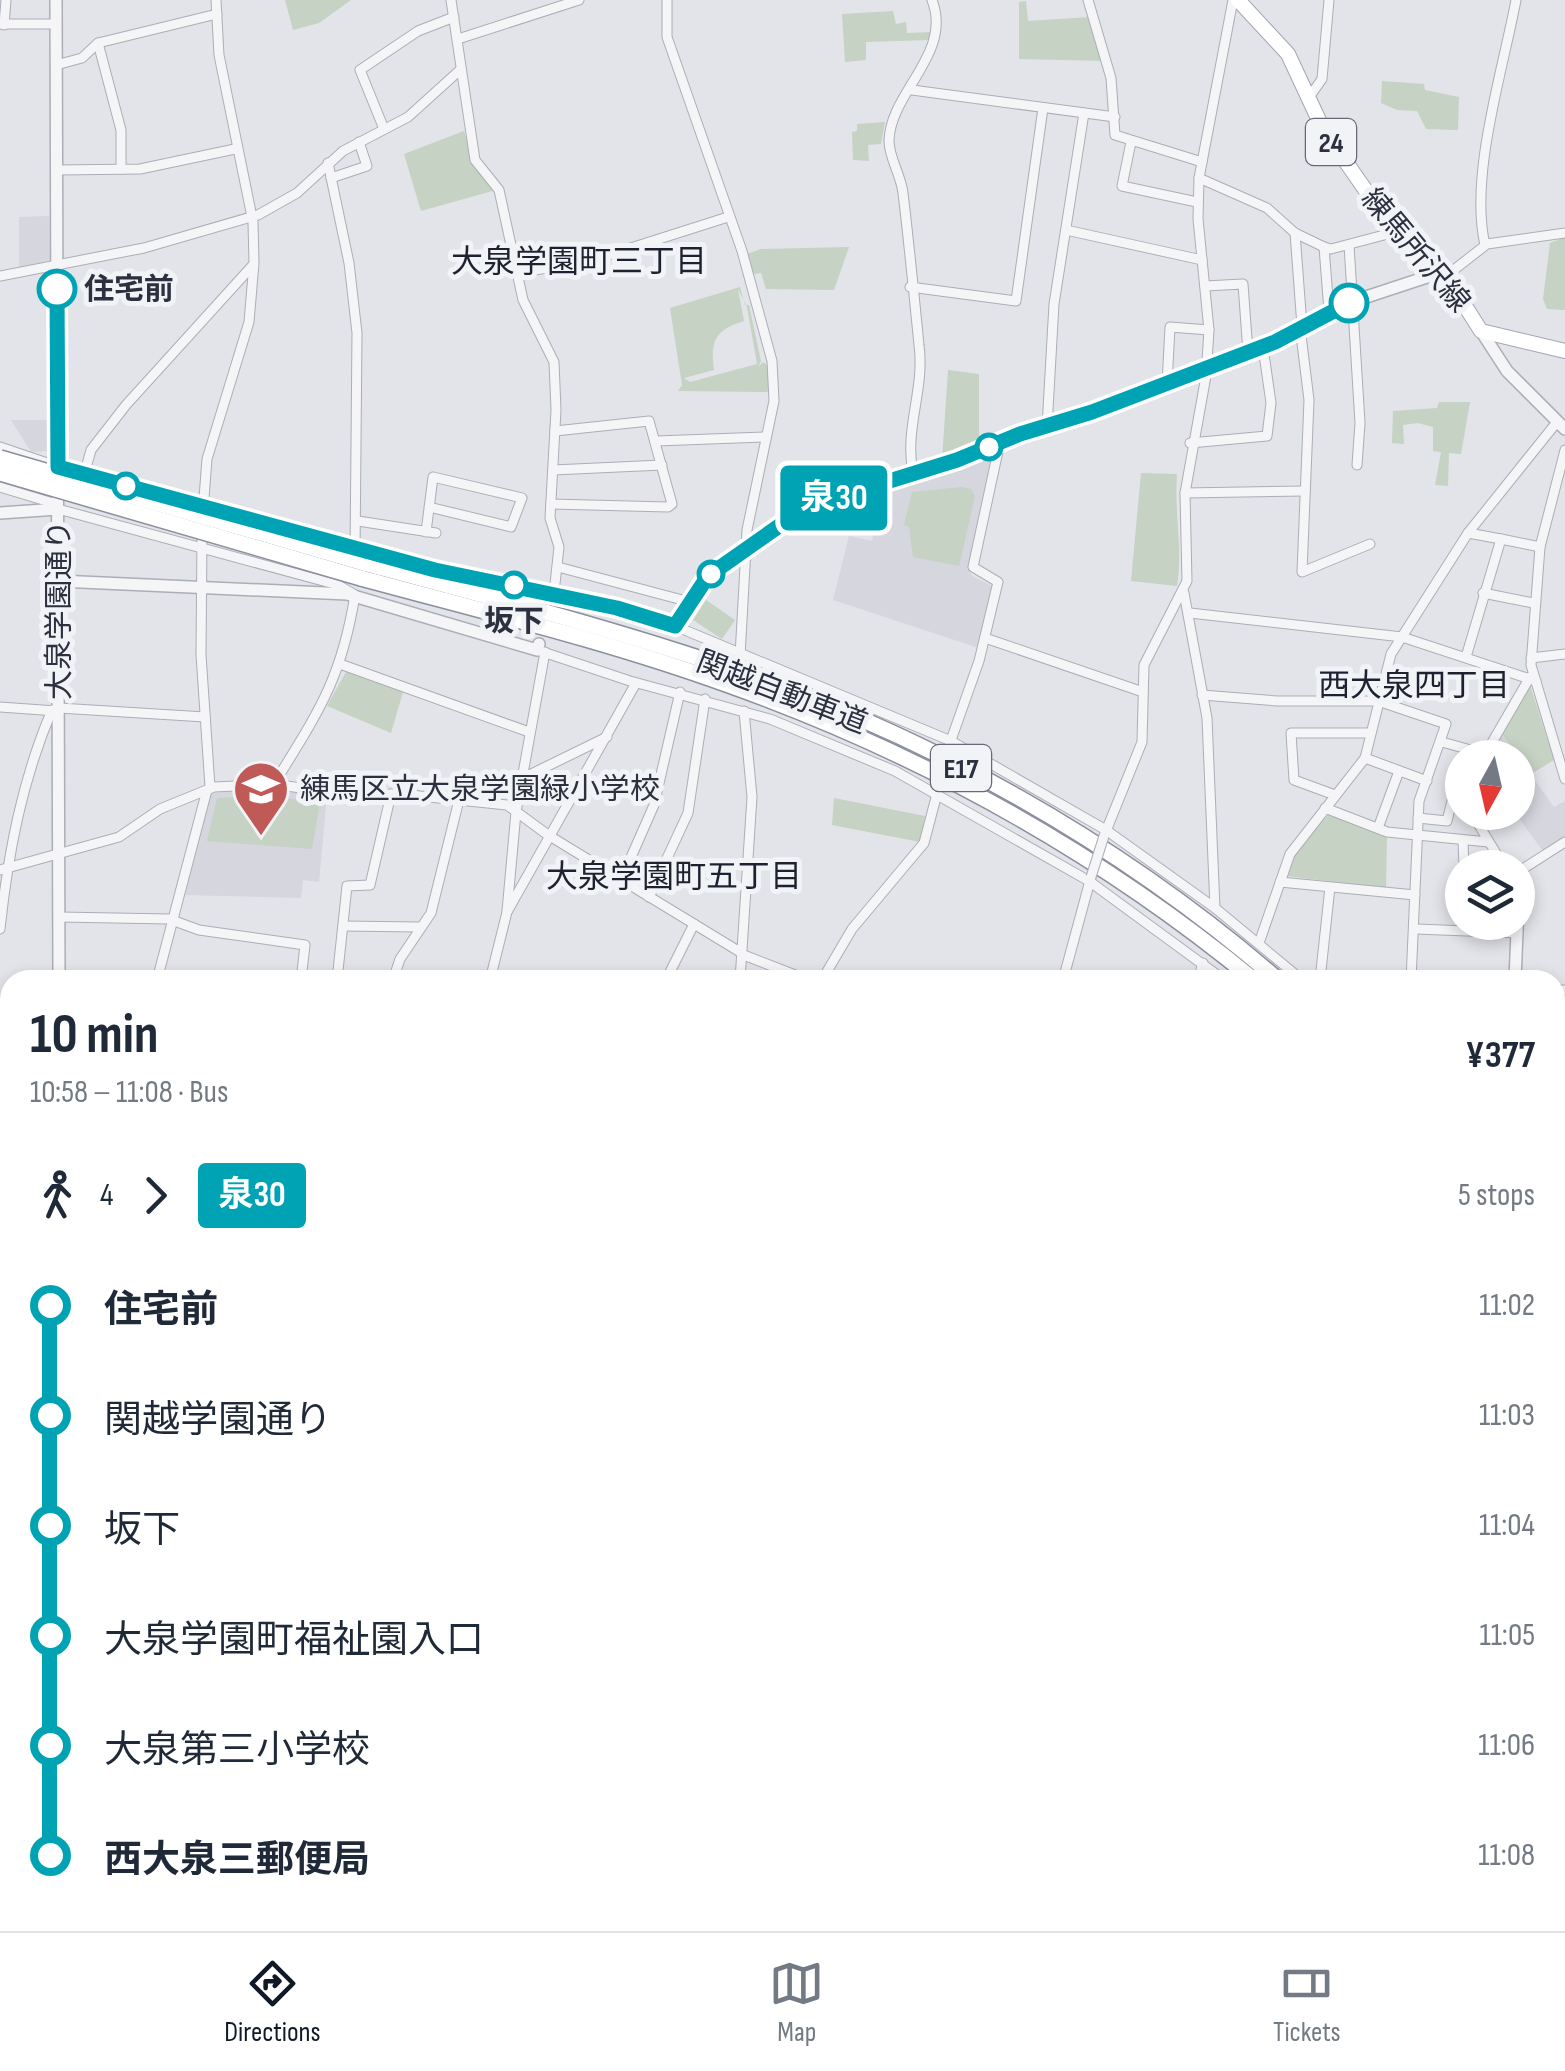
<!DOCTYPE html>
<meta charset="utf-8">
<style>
body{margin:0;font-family:"Sofia Sans Condensed","Noto Sans JP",sans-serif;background:#f2f2f3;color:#1f2937;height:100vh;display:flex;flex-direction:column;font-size:38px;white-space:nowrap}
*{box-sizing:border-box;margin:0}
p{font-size:32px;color:#747a83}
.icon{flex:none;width:55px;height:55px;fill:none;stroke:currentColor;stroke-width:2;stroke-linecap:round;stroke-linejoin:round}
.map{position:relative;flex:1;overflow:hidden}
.panel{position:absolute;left:0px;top:970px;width:1565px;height:962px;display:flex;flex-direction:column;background:#fff;border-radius:30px 30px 0 0;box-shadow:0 5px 15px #0003}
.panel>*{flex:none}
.badge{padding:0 20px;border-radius:8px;font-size:35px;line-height:65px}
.needle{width:65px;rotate:188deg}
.controls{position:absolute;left:1445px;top:740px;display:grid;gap:20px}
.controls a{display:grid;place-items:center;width:90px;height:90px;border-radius:50%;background:#fff;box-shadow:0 5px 15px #0003;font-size:50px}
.map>.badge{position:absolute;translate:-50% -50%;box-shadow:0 0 0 5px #fff}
.legs{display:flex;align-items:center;gap:15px;height:110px;padding:0 30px;font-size:32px}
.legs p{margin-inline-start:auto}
.headline{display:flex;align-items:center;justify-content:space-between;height:170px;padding:0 30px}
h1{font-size:55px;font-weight:700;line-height:75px}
ul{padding:0 30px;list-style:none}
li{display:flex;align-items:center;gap:35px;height:110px;font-size:38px}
li i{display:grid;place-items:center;width:15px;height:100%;margin:0 12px;background:currentColor}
li i::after{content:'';width:25px;height:25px;margin:-12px;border:8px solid;border-radius:50%;background:#fff}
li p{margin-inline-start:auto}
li:first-child i{background:linear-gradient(#0000 50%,currentColor 0)}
li:last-child i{background:linear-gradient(currentColor 50%,#0000 0)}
.tab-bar{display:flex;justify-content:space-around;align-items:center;height:140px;border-top:2px solid #e0e1e3;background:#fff;font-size:28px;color:#747a83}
.tab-bar a{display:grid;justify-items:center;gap:5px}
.tab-bar .on{color:#111827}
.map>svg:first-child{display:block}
.built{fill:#d5d6de}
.green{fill:#c5d2c4;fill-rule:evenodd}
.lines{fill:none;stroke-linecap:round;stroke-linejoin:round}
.minor-casing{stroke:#abaeb6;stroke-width:11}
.tertiary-casing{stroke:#abaeb6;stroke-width:14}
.primary-casing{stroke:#a3a6b3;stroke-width:16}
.motorway-casing{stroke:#8b8f9e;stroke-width:18}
.minor{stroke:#f5f5f8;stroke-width:9}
.tertiary{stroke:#f5f5f8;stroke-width:11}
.primary{stroke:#fff;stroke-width:14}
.motorway{stroke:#fff;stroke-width:15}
.minor-bridge-casing{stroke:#abaeb6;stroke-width:11;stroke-linecap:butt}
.motorway-bridge-casing{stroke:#8b8f9e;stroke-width:18;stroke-linecap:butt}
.minor-bridge{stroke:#f5f5f8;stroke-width:9}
.motorway-bridge{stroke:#fff;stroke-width:15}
.line-1-casing{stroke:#fff;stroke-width:22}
.line-1{stroke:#00a3b4;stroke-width:15}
.stop-1-dot{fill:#fff;stroke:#00a3b4;stroke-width:5}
.labels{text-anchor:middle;stroke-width:10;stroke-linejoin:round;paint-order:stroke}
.shield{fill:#f2f3f7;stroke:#676a76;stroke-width:2.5}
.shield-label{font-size:28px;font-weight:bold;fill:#2c303f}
.street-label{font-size:30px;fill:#2c303f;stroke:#f2f3f7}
.stop-label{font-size:30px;font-weight:bold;fill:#2c303f;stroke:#f2f3f7;text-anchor:start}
.poi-label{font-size:30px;fill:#2c303f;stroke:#f2f3f7;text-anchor:start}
.neighbourhood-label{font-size:32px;fill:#1e2130;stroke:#f2f3f7}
</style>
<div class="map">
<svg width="1565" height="1931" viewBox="0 0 1565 1931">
<rect width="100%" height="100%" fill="#e2e4e9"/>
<!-- built -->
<g class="built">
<polygon points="49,216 50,260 19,269 19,217"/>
<polygon points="11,420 51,420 51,451 31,452"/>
<polygon points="984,456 993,463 969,570 972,576 994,587 979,648 833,600 849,536 872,541 883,488"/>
<polygon points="1502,734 1554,807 1565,801 1565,836 1543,851 1515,813 1518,758 1489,758"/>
<polygon points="263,789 327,796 319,882 303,880 301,898 185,895 211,793"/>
</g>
<!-- green -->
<g class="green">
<polygon points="285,0 351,0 319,23 293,30"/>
<polygon points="1026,1 1028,21 1090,17 1106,61 1019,59 1019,2"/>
<polygon points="893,11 896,24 906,22 907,33 932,32 930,40 866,42 866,60 845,62 842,14"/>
<polygon points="1382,81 1424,84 1425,90 1459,97 1458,130 1426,129 1417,111 1397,110 1381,103"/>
<polygon points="885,122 881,144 868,145 869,161 853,160 852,132 857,131 857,124"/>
<polygon points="464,131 473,163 496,190 421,211 404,154"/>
<polygon points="1565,237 1565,310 1547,309 1543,299 1550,243"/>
<polygon points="849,247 834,290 766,289 761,273 754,274 747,254 761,249"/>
<path d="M740 287 745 305H749L761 361 758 367 763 362 769 367 771 388 767 392 678 391 682 385 670 308ZM738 289 747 307 757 364 690 382 684 378 714 370C710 341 715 330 744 321Z"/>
<polygon points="948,370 979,374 979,446 942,460"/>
<polygon points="1439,402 1470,402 1461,454 1449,453 1448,486 1435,485 1441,452 1433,451 1433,427 1418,423 1403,425 1404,444 1392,443 1393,411 1437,408"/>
<path d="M1141 473 1177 474C1174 513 1183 547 1177 586L1131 581Z"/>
<polygon points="962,487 971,489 975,496 959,566 913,557 909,527 904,525 912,492"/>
<polygon points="706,600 735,620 722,639 693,620"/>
<polygon points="347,670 403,692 391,733 327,706"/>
<polygon points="1530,685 1554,760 1533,773 1535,779 1502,734"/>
<polygon points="266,796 320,802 312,849 207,841 217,798"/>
<polygon points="834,798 925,816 920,842 832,825"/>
<polygon points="1329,814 1387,837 1386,888 1286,876 1293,855"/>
</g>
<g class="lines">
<!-- minor casing -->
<g class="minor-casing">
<g id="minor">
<polyline points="667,0 667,37 742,251 772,361 774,401 747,530 740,656"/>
<polyline points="1088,0 1111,78 1115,135 1202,162"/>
<polyline points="0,24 56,24"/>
<polyline points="4,25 6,0"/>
<polyline points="458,39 579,0"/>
<polyline points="98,43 121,130 121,169"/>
<polyline points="56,65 82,58 98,43 217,14"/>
<polyline points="912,90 1115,117"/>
<polyline points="1310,96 1322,79 1329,0"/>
<polyline points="384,129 360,70 418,31 454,17"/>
<polyline points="1131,142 1122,186 1197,202"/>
<polyline points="328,163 349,263 357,333 355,554"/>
<polyline points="57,170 140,169 235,149"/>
<polyline points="331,178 367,166 359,142"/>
<polyline points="1199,178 1267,208 1295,233 1324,247 1331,249 1384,235 1390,221"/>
<polyline points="1066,230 1202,260"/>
<polyline points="1295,233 1302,326"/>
<polyline points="1349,245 1360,423 1357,465"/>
<path d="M1485 245C1469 176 1503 70 1516 0"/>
<polyline points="1324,247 1329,311"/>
<polyline points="516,273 590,261 728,217"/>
<polyline points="0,276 144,248 258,215 297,193 343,151 408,117 460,70"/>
<polyline points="1446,276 1487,244 1565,233"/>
<polyline points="1205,286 1243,284 1248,353"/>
<polyline points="910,287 1016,301 1043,108"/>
<polyline points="1300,327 1309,400 1302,572 1370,544"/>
<polyline points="1167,384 1170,327 1209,330"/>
<polyline points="1047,427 1054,304 1084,113"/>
<polyline points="656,441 765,437"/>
<polyline points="1190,443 1267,436 1271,403 1263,347"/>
<polyline points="0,447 59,467"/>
<polyline points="1565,450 1540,547 1531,665 1565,779"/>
<polyline points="553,470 662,465"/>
<path d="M913 473C904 428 925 390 919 345 914 294 909 243 903 193 901 175 889 158 889 141 890 92 953 54 932 0"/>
<polyline points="84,475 91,450 126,405 253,265"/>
<polyline points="98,478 435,570 554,593 559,547 550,518 556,410 554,362 523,300 499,190 475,160 451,0"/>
<path d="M0 487 53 503 58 509 338 585 355 595C341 681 318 712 274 784"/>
<polyline points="1185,493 1305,491"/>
<polyline points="551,504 668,507 672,504 649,421 555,431"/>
<polyline points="203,511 207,459 249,322 254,263 253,222 219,55 216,0"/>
<polyline points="358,521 436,533"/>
<polyline points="202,532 201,655 210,787"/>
<polyline points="426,532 433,477 522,498 511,527 429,507"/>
<polyline points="1468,533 1501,539"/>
<polyline points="558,567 690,602"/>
<polyline points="1184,593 1207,718 1215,908"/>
<polyline points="1483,593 1533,603"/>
<polyline points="1190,613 1402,637 1536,681"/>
<polyline points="675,626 951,741 1106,830 1215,908 1302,980"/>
<polyline points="985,638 1143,692"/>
<polyline points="537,650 630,681 770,719 895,771 1089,881 1224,980"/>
<polyline points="1466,657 1501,539 1540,547"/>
<polyline points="1531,658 1565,654"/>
<polyline points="340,664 529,732"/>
<polyline points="1202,695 1277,701 1378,701 1446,724 1419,801 1411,980"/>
<polyline points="0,707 56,711"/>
<polyline points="59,708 205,717"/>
<polyline points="1442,742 1485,754"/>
<polyline points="950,743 979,661 998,582 973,567 1000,442"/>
<polyline points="1365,758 1427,781"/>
<polyline points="1483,758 1530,677"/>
<polyline points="523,778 607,737"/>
<polyline points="1335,795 1294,780 1291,733 1370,733"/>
<polyline points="1325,808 1387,832 1488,842"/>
<polyline points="1471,812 1505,868"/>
<polyline points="1418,818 1447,821 1462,761"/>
<polyline points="1378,828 1399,771"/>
<polyline points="1104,836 1142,742 1144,665 1187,581 1185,493 1206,376 1209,330 1198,219 1199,178 1233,0"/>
<polyline points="1463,840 1464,868"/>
<polyline points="0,870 119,837 160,809 214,787 274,784 347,795 400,794 507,805 548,835 740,952"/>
<polyline points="1518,872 1565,842"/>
<polyline points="621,880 654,805 680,692"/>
<polyline points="1280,882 1415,895"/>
<polyline points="649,897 688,813 705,699"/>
<polyline points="507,911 516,812 545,652"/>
<polyline points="60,917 169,919 199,930 305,945 301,980"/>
<polyline points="343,926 419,927"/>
<path d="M0 929C8 854 22 780 52 710"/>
<polyline points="1416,929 1518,933"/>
<polyline points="1259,943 1290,854 1365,758 1391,654 1468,533 1557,422"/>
<polyline points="741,954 808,980"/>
<polyline points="157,980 207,790"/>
<polyline points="337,980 347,886 370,885 391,794"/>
<polyline points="393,980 400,959 431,913 459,800"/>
<polyline points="490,980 507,912 636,683"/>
<polyline points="666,980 694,924"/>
<polyline points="740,980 752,797 744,711"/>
<polyline points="822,980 852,929 924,843 938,790"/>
<polyline points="1063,980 1091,877"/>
<polyline points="1198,980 1203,963"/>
<polyline points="1320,980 1330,887"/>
<polyline points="1555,990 1565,990"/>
<polyline points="0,1034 10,1034"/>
<polyline points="1555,1111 1563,1110 1565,1123"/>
<polyline points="0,1125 10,1125"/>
<polyline points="0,1217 10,1217"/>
<polyline points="1555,1252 1565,1264"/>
<polyline points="0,1309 10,1309"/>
<polyline points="1555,1345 1565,1360"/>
<polyline points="1555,1400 1565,1397"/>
<polyline points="0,1401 10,1401"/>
<polyline points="0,1493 10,1492"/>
<polyline points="0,1584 10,1584"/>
<polyline points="3,1643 3,1676"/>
<polyline points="1555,1670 1565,1681"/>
<polyline points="1555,1825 1562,1836"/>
<polyline points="0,1859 10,1859"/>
<polyline points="364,1922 365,1931"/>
<polyline points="448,1922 448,1931"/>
<polyline points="506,1922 506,1931"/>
<polyline points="627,1922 627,1931"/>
<polyline points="1346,1922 1351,1931"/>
<polyline points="1354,1922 1362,1931"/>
<polyline points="863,1931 866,1922"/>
<polyline points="965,1931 970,1922"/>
<polyline points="1379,1931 1401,1925 1411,1931"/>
</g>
</g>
<!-- tertiary casing -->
<g class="tertiary-casing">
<g id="tertiary">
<polyline points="56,0 59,980"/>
<polyline points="1481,331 1507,371 1565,429"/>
<polyline points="0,513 58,509"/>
<polyline points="59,581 347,594 537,650 539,644"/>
<polyline points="553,597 554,593 675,626 708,576 806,507 1065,422 1275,342 1354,301 1442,272"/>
<polyline points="1515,980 1518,907"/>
<polyline points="1555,1583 1565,1579"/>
<polyline points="0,1771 10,1771"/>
<polyline points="63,1931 63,1922"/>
<polyline points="1175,1931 1178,1927 1185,1931"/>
<polyline points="1224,1931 1230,1922"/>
</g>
</g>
<!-- primary casing -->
<g class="primary-casing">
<polyline id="primary" points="1238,0 1288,54 1323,129 1371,198 1446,276 1481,331 1565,351"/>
</g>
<!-- motorway casing -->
<g class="motorway-casing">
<g id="motorway">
<path d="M364 563C486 596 608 627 728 668 927 734 1120 843 1278 980"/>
<path d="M361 578C482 611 607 641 726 684 917 752 1097 851 1254 980"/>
<polyline points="1555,1282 1565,1296"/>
<polyline points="1555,1313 1565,1327"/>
</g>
</g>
<!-- minor -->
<use href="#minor" class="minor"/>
<!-- tertiary -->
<use href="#tertiary" class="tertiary"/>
<!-- primary -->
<use href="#primary" class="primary"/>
<!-- motorway -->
<use href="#motorway" class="motorway"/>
<!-- minor-bridge casing -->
<g class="minor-bridge-casing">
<g id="minor-bridge">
<polyline points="938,790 949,746"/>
<polyline points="1091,877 1104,836"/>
</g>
</g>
<!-- motorway-bridge casing -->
<g class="motorway-bridge-casing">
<g id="motorway-bridge">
<polyline points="0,458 364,563"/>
<polyline points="0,473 361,578"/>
</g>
</g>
<!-- minor-bridge -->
<use href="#minor-bridge" class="minor-bridge"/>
<!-- motorway-bridge -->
<use href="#motorway-bridge" class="motorway-bridge"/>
</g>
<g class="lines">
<!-- line-1 casing -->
<g class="line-1-casing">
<polyline id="line-1" points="57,289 58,467 435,570 617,608 675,626 708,576 806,507 957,460 1020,434 1092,412 1275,342 1349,303"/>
</g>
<!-- line-1 -->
<use href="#line-1" class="line-1"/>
</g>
<!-- icons -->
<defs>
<g id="school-pin" transform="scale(2.875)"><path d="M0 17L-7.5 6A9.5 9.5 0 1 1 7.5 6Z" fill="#bf5a56" stroke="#f2f3f7"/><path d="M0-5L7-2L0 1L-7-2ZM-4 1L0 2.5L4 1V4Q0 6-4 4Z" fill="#fff"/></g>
</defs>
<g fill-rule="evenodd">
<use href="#school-pin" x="261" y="789"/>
</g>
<!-- markers -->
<g class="stop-1-dot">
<circle cx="57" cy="289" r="18"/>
<circle cx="1349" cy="303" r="18"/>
<circle cx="989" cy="447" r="12"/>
<circle cx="126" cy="486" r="12"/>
<circle cx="711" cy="574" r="12"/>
<circle cx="514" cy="585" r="12"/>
</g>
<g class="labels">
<!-- shield labels -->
<g class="shield">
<rect x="1306" y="119" width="50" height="46" rx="8"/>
<rect x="931" y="745" width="60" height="46" rx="8"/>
</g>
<g class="shield-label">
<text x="1331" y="152">24</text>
<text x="961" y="778">E17</text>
</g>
<!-- street labels -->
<g class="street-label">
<text transform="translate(1416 250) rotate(50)" y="10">練馬所沢線</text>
<text transform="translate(59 610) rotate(-90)" y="10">大泉学園通り</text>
<text transform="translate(782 692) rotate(21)" y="10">関越自動車道</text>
</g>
<!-- stop labels -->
<g class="stop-label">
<text x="84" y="299">住宅前</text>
<text x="514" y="631" text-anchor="middle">坂下</text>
</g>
<!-- poi labels -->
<g class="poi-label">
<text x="300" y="799">練馬区立大泉学園緑小学校</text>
</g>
<!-- neighbourhood labels -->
<g class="neighbourhood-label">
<text x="579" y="272">大泉学園町三丁目</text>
<text x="1414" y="696">西大泉四丁目</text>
<text x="674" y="887">大泉学園町五丁目</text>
</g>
</g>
</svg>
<div class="controls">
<a><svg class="needle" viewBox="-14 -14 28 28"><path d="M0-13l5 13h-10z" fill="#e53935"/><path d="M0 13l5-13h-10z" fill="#747a83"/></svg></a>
<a><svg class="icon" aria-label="layers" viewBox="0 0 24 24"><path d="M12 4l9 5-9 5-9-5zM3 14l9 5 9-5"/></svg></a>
</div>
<b class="badge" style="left:834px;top:498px;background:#00a3b4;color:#fff">泉30</b>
<section class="panel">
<div class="headline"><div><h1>10 min</h1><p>10:58 – 11:08 · Bus</p></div><b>¥377</b></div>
<div class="legs"><svg class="icon" aria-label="walk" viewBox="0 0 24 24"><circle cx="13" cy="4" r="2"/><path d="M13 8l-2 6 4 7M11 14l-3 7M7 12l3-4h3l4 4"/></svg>4<svg class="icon" aria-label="forward" viewBox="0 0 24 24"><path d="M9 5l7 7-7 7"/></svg><b class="badge" style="background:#00a3b4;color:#fff">泉30</b><p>5 stops</p></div>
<ul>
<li><i style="color:#00a3b4"></i><b>住宅前</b><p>11:02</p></li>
<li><i style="color:#00a3b4"></i><span>関越学園通り</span><p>11:03</p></li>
<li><i style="color:#00a3b4"></i><span>坂下</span><p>11:04</p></li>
<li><i style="color:#00a3b4"></i><span>大泉学園町福祉園入口</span><p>11:05</p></li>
<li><i style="color:#00a3b4"></i><span>大泉第三小学校</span><p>11:06</p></li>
<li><i style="color:#00a3b4"></i><b>西大泉三郵便局</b><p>11:08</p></li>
</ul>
</section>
</div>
<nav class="tab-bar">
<a class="on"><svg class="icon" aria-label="directions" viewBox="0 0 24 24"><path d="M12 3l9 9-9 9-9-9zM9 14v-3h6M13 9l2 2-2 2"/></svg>Directions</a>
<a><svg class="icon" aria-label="map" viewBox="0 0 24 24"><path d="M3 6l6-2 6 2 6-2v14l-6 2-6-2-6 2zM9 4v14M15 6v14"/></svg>Map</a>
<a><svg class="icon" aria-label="tickets" viewBox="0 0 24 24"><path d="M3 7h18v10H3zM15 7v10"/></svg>Tickets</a>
</nav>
